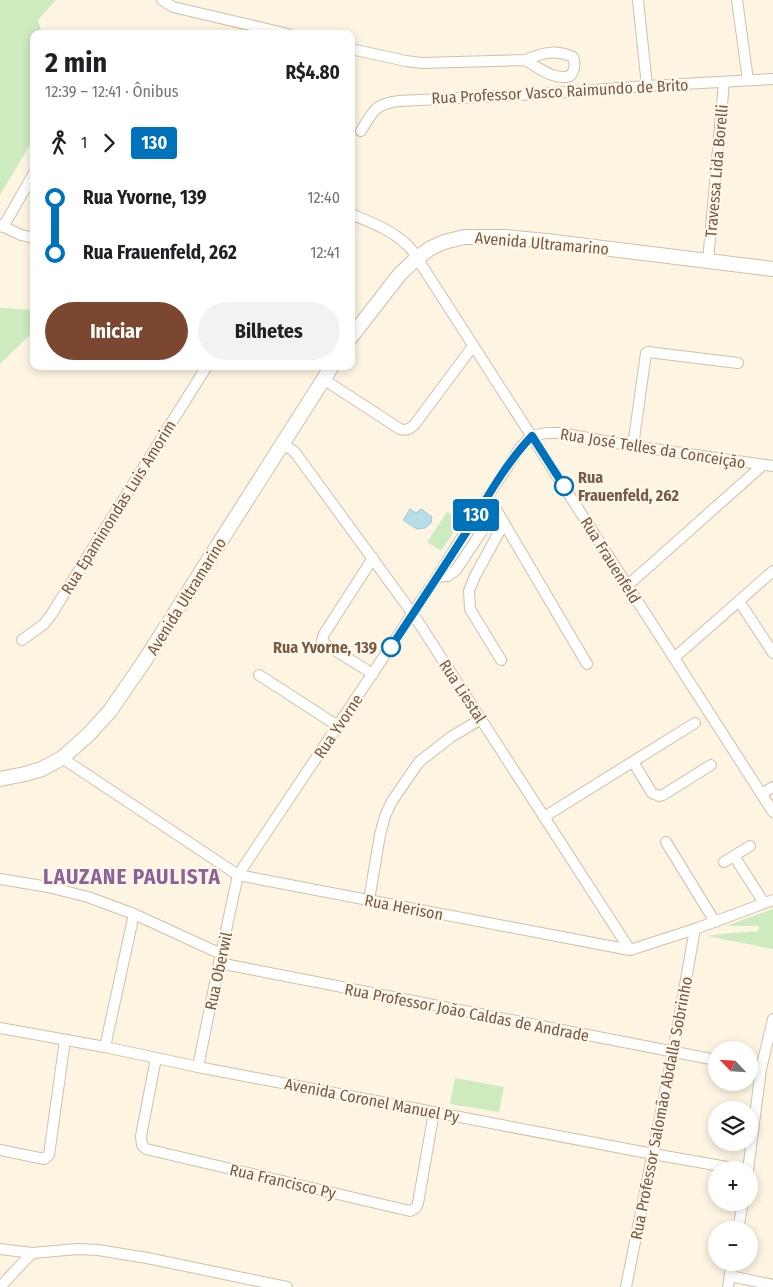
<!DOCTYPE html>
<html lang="pt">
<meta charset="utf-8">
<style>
body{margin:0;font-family:"Fira Sans Condensed",sans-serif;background:#f2f2f2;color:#202124;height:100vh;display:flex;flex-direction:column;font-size:19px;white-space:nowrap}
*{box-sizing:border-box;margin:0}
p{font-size:16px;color:#757577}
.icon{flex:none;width:28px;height:28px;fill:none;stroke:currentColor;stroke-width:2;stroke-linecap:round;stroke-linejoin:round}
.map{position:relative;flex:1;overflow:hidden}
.details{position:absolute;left:30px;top:30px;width:325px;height:340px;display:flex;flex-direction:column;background:#fff;border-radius:10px;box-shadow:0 2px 8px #0003}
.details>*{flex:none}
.badge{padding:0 10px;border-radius:4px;font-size:18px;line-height:32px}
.needle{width:32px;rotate:295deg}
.buttons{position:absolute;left:708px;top:1041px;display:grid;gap:10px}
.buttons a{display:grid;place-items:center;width:50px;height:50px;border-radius:50%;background:#fff;box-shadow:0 2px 8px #0003;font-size:25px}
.map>.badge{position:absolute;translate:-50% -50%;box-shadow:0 0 0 2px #fff}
.legs{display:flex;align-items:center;gap:8px;height:55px;padding:0 15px;font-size:16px}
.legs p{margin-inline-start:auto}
.head{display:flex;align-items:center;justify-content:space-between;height:85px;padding:0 15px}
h1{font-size:28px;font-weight:700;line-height:38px}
.cta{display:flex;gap:10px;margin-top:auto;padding:10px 15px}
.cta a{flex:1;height:58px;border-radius:30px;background:#7c4731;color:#fff;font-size:20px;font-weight:700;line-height:58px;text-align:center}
.cta a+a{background:#f2f2f2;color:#202124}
ul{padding:0 15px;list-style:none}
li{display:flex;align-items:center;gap:18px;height:55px;font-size:19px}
li i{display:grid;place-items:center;width:8px;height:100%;margin:0 6px;background:currentColor}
li i::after{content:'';width:12px;height:12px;margin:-6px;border:4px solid;border-radius:50%;background:#fff}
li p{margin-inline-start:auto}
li:first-child i{background:linear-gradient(#0000 50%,currentColor 0)}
li:last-child i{background:linear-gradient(currentColor 50%,#0000 0)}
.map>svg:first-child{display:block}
.green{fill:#ceebc0}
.water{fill:#b5dce7;stroke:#9bcbda}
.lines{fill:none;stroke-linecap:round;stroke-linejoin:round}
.minor-casing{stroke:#d1bfab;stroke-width:12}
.tertiary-casing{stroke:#d1bfab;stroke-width:16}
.minor{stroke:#fff;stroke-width:10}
.tertiary{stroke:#fff;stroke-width:14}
.line-1-casing{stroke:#fff;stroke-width:11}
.line-1{stroke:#0072bc;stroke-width:8}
.stop-1-dot{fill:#fff;stroke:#0072bc;stroke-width:2.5}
.labels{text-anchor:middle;stroke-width:4.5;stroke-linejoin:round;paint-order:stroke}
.street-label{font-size:16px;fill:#765b47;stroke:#fff8e9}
.stop-label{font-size:16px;font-weight:bold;fill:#765b47;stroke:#fff8e9;text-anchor:start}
.district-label{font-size:21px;font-weight:bold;letter-spacing:1px;fill:#8b629a;stroke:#fff8e9}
</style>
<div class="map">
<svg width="773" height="1287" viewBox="0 0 773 1287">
<rect width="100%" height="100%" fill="#fdf5e2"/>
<!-- green -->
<g class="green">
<polygon points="0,0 56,0 38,20 42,34 34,34 34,138 0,195"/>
<polygon points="0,308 34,310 34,331 0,364"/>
<polygon points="447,512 461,521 441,551 427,542"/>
<polygon points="773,909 773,949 707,936 720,934 758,931 759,926 726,926"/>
<polygon points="455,1078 504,1087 499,1112 450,1104"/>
</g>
<!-- water -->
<polygon class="water" points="410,509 416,513 421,509 432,517 431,523 425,528 417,529 403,520"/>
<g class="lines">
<!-- minor casing -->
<g class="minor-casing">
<g id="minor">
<polyline points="162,0 173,7 288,34"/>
<polyline points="638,0 647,86"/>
<polyline points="737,0 748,80"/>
<path d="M351 49 406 61 422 63 525 60C542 53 555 49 573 57 576 65 575 70 570 76 554 81 538 67 525 60"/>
<path d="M361 131C373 111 375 104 399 101L539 94 647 86 773 79"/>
<path d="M351 214C370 222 392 230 407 245 411 248 414 253 417 258L773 812"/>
<polyline points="0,225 21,235 34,238"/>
<polyline points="3,227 34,173"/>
<polyline points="708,261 724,82"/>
<path d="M323 379 400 429C407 431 410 429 415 424L473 346"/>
<polyline points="282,444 294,451 413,614 630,950"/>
<polyline points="633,446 646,353 648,352 738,363"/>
<polyline points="488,496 587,664"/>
<polyline points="437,577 448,576 456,570 496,510"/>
<polyline points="627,586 763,465"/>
<polyline points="739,601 773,653"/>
<polyline points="22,640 44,624 51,615 207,366"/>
<polyline points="674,658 773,571"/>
<polyline points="501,660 470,609 469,591 475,576 504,523"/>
<polyline points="373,674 325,644 322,640 324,634 373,558"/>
<polyline points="259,675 338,726"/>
<polyline points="62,758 238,875 630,950 695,929 773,900"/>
<polyline points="633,762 652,793 659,796 663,795 711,765"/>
<polyline points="761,794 773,787"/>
<polyline points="544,817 695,723"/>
<polyline points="666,842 715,922"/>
<polyline points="734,856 764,903"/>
<polyline points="724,862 750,846"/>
<polyline points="0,879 48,887 88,897 134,914 221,954"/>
<polyline points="369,900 380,835 385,816 392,801 419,762 451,737 481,719"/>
<polyline points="219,963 716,1060"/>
<polyline points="0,1028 105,1047 198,1067 653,1154 744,1170"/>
<polyline points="105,1047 134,914"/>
<path d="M156 1058 141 1136 142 1145 146 1149 410 1211C415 1209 417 1208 418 1203L434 1112"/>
<polyline points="749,1066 761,1069"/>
<polyline points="198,1067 219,963 238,875 437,577 488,496 520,448 532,436 546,433 560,433 633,446 773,466"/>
<polyline points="0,1150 44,1159 49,1155 65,1040"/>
<polyline points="748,1170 761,1069 773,1019"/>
<polyline points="738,1230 743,1202"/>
<polyline points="0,1249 32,1253 78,1249 98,1250 147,1258 287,1287"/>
<polyline points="730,1276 773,1285"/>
<polyline points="0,1287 32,1253"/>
<polyline points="626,1287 673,1052 695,929"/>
<polyline points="728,1287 732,1262"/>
</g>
</g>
<!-- tertiary casing -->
<g class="tertiary-casing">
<g id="tertiary">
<polyline points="351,337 400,274 417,258 431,248 444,242 464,237 504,237 546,241 773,269"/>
<polyline points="0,779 25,774 42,769 62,758 88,735 110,711 145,660 332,366"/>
</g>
</g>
<!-- minor -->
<use href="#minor" class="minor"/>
<!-- tertiary -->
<use href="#tertiary" class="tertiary"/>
</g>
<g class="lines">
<!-- line-1 casing -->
<g class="line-1-casing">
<path id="line-1" d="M391 647C417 608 442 570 467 531 486 499 506 463 532 436L564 486"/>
</g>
<!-- line-1 -->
<use href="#line-1" class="line-1"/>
</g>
<!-- markers -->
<g class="stop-1-dot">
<circle cx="564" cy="486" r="9"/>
<circle cx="391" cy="647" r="9"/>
</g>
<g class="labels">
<!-- street labels -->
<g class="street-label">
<text transform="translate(560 91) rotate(-3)" y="6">Rua Professor Vasco Raimundo de Brito</text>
<text transform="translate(716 171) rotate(-85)" y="6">Travessa Lida Borelli</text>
<text transform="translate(542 243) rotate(5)" y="6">Avenida Ultramarino</text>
<text transform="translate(653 448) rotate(9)" y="6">Rua José Telles da Conceição</text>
<text transform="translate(118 507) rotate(-58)" y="6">Rua Epaminondas Luis Amorim</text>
<text transform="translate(611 560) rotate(58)" y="6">Rua Frauenfeld</text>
<text transform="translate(186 596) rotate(-58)" y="6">Avenida Ultramarino</text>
<text transform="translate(463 691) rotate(57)" y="6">Rua Liestal</text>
<text transform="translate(338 726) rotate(-56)" y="6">Rua Yvorne</text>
<text transform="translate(404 907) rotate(11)" y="6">Rua Herison</text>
<text transform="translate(218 971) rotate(-78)" y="6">Rua Oberwil</text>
<text transform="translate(467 1012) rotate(11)" y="6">Rua Professor João Caldas de Andrade</text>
<text transform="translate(372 1100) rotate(11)" y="6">Avenida Coronel Manuel Py</text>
<text transform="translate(661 1108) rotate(-79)" y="6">Rua Professor Salomão Abdalla Sobrinho</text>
<text transform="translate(283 1181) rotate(13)" y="6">Rua Francisco Py</text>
</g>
<!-- stop labels -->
<g class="stop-label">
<text x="578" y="483">Rua<tspan x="578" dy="18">Frauenfeld, 262</tspan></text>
<text x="377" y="653" text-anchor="end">Rua Yvorne, 139</text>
</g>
<!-- district labels -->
<g class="district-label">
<text x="132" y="884">LAUZANE PAULISTA</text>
</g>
</g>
</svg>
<div class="buttons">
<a><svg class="needle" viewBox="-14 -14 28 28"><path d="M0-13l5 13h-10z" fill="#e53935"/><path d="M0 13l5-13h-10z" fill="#757577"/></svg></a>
<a><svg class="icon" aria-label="layers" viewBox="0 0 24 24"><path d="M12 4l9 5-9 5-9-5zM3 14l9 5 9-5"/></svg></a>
<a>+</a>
<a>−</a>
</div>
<b class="badge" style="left:476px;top:515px;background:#0072bc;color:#fff">130</b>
<section class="details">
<div class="head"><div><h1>2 min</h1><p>12:39 – 12:41 · Ônibus</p></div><b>R$4.80</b></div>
<div class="legs"><svg class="icon" aria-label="walk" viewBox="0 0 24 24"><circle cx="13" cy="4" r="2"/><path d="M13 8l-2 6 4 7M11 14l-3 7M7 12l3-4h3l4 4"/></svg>1<svg class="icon" aria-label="forward" viewBox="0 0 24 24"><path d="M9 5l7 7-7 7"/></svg><b class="badge" style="background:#0072bc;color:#fff">130</b></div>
<ul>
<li><i style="color:#0072bc"></i><b>Rua Yvorne, 139</b><p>12:40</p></li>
<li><i style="color:#0072bc"></i><b>Rua Frauenfeld, 262</b><p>12:41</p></li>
</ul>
<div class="cta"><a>Iniciar</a><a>Bilhetes</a></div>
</section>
</div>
